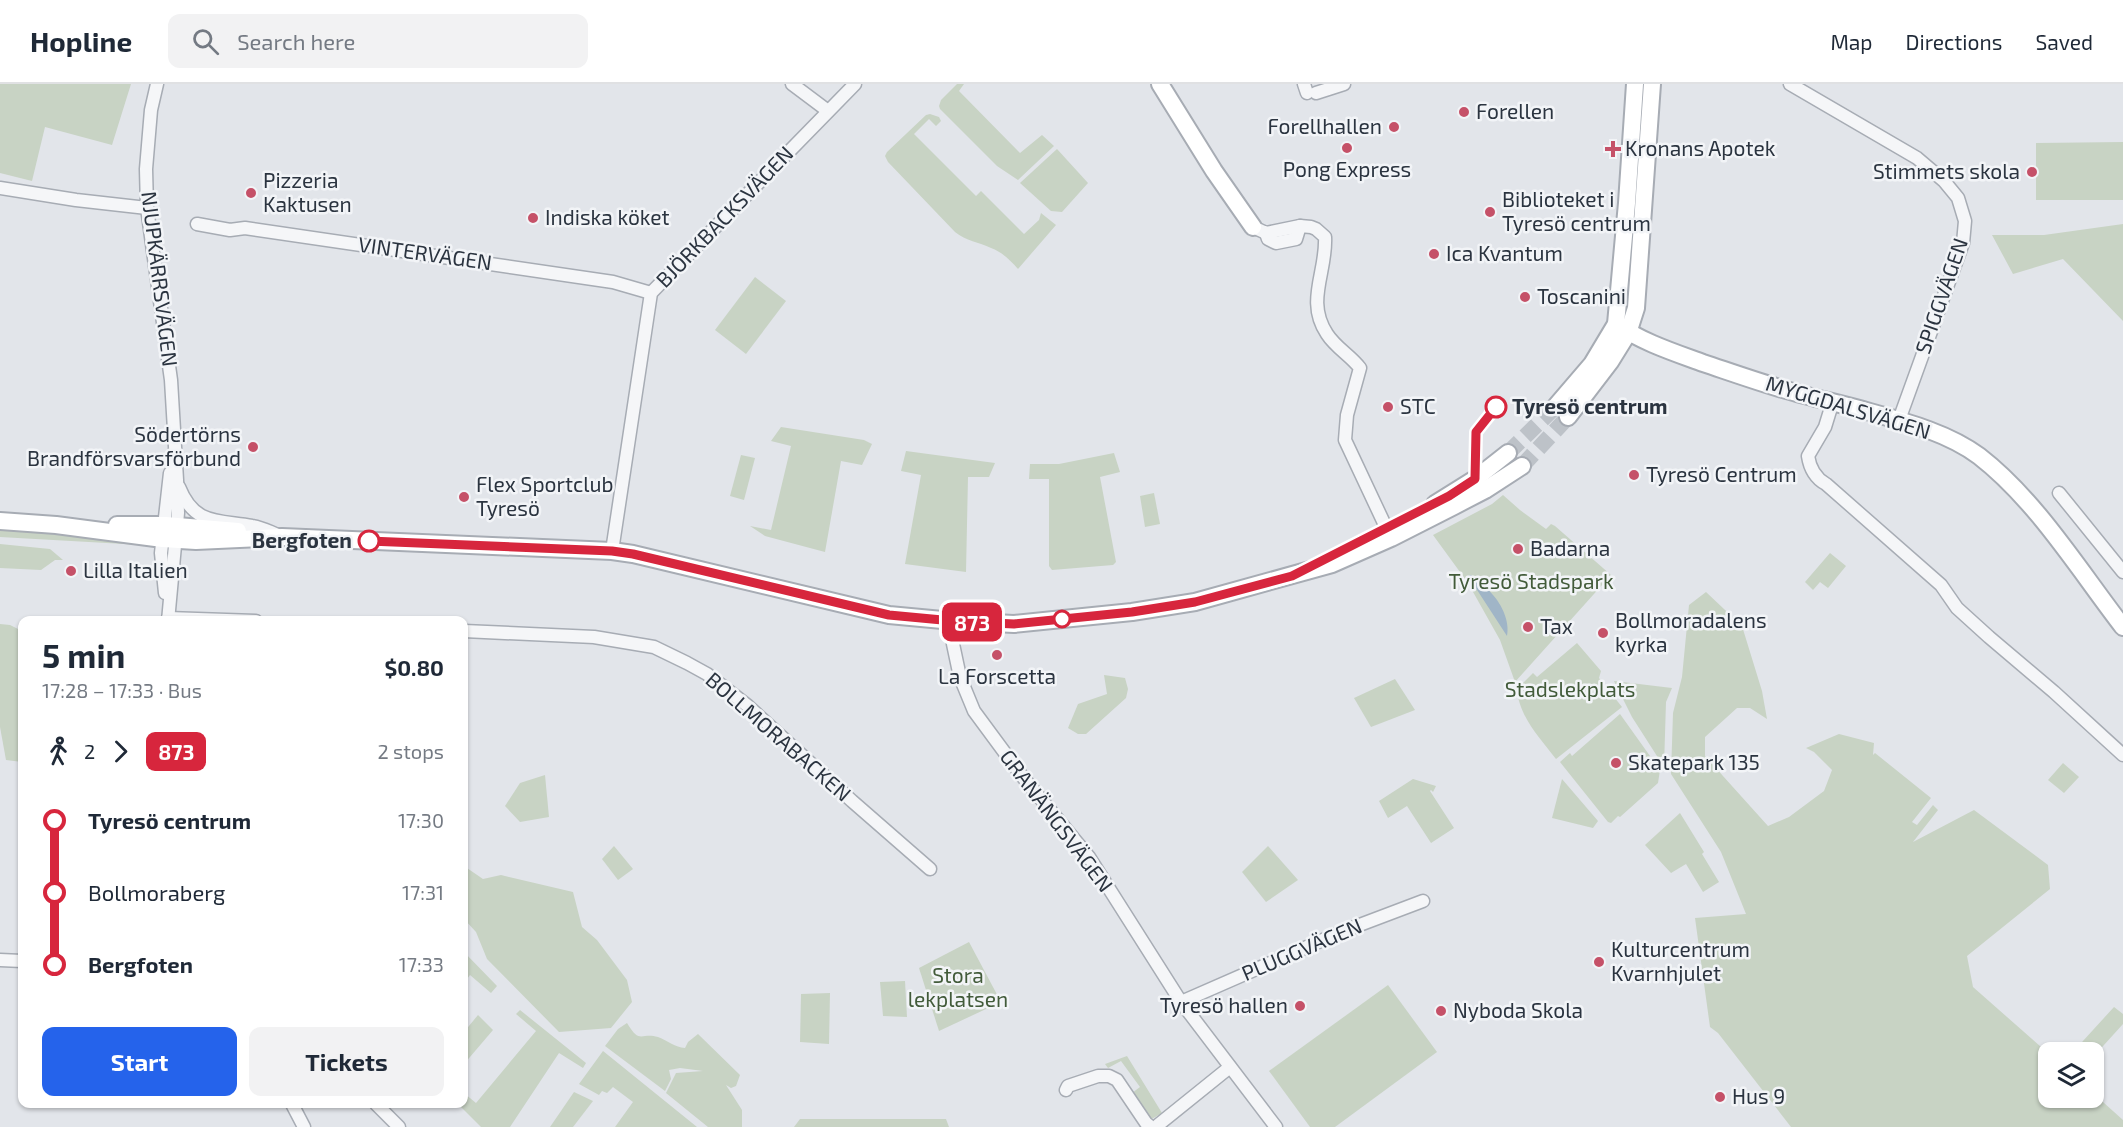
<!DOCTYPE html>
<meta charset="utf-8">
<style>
body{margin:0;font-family:"Exo 2",sans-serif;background:#f2f2f3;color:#1f2937;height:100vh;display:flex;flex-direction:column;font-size:22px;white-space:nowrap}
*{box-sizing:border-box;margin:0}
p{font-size:20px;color:#747a83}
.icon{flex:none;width:33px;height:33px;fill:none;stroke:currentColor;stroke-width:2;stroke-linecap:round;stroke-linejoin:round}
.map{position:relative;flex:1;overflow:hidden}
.details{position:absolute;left:18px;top:532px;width:450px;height:492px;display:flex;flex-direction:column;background:#fff;border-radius:12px;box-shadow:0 2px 4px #0004}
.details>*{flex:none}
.badge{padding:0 12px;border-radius:9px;font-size:21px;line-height:39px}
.tools{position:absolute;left:2038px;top:958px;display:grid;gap:12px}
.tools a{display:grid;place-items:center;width:66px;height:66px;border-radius:12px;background:#fff;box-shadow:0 2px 4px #0004;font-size:30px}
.map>.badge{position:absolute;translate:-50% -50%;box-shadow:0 0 0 3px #fff}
.legs{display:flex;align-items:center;gap:9px;height:66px;padding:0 24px;font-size:20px}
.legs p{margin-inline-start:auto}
.overview{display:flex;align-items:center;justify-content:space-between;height:102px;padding:0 24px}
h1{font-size:33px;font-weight:700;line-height:45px}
.action{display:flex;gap:12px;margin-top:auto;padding:12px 24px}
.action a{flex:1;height:69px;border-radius:12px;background:#2563eb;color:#fff;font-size:24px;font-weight:700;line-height:69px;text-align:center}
.action a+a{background:#f2f2f3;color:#1f2937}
ul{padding:0 24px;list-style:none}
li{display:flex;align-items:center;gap:21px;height:72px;font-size:22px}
li i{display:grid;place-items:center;width:9px;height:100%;margin:0 8px;background:currentColor}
li i::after{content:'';width:15px;height:15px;margin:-8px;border:4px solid;border-radius:50%;background:#fff}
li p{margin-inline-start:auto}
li:first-child i{background:linear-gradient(#0000 50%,currentColor 0)}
li:last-child i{background:linear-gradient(currentColor 50%,#0000 0)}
header{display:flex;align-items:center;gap:36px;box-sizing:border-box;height:84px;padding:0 30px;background:#fff;border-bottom:2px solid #e0e1e3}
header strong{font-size:28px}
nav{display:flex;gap:33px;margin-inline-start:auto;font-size:21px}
.search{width:420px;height:54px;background:#f2f2f3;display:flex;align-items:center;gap:15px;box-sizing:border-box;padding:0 21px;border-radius:12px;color:#747a83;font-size:22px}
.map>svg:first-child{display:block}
.green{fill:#c8d3c4}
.water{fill:#a0b5c7}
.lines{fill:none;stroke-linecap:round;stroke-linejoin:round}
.secondary-tunnel{stroke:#bdc2c8;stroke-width:16;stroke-dasharray:16 8;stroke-linecap:butt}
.street-casing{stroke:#a7acb4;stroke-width:15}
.secondary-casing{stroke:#a7acb4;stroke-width:20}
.street{stroke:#f5f6f8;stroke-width:12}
.secondary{stroke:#fff;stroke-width:16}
.line-1-casing{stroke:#fff;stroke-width:14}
.line-1{stroke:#d7263d;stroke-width:9}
.poi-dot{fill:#c55168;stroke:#f2f4f7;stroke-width:2}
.stop-1-dot{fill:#fff;stroke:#d7263d;stroke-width:3}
.labels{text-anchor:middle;stroke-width:5;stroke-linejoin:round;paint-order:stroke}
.poi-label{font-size:21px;fill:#2b3440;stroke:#f2f4f7;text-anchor:start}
.street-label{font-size:21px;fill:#2b3440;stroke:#f2f4f7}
.stop-label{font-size:21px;font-weight:bold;fill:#2b3440;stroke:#f2f4f7;text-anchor:start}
.park-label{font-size:21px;fill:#425b3a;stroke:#f2f4f7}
</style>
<header>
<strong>Hopline</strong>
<div class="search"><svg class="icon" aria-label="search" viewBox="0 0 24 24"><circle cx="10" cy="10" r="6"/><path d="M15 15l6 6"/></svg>Search here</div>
<nav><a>Map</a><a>Directions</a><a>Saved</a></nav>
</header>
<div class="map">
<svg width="2123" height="1043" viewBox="0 0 2123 1043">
<rect width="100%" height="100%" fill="#e2e5ea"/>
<!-- green -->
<g class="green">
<polygon points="0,0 131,0 112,61 45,43 32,97 0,89"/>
<polygon points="957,0 964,0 959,7 1020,69 1042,51 1054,62 1018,96 997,82 940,25 939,22 941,16"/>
<path d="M930 30 939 33 941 37 936 42 929 35 914 50 976 112 981 107 1024 150 1039 136 1041 129 1056 141 1018 185C1010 176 1002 168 991 164 979 158 966 157 955 148L888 78 885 72 887 68 926 31Z"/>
<polygon points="2123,58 2123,116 2036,116 2036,59"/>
<polygon points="1057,65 1088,99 1062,128 1051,127 1020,99"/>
<polygon points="2123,140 2123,237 2063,175 2013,190 1992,151 2044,151"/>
<polygon points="755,193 786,217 746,270 715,246"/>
<polygon points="781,343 864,356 872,360 862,381 841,377 825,468 765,452 750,442 771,446 791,362 771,357"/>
<polygon points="906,367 995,379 989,393 968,393 966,488 905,480 921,391 901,387"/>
<polygon points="1114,369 1120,388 1100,393 1116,478 1113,481 1052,486 1049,482 1049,395 1029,395 1030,380 1059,380"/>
<polygon points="741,371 755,374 744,416 730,412"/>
<polygon points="1154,409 1160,440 1145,443 1140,412"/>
<polygon points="1503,411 1520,426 1546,445 1551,440 1555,442 1611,491 1515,598 1500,556 1468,499 1433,451 1492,420"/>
<polygon points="0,446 142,456 142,461 0,453"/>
<polygon points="0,460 50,465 63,476 55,476 41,486 0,484"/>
<polygon points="1830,469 1846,482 1828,504 1820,498 1813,506 1805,498"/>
<polygon points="1706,508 1742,542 1762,607 1767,635 1750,624 1737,624 1705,653 1705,672 1768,742 1789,733 1824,707 1832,686 1814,668 1806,664 1839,650 1874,659 1873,671 1875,669 1931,714 1912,738 1917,741 1933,721 1938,726 1913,758 1974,726 2048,781 2050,805 1967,872 1973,903 2049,970 2049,1014 2094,1014 2094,1010 2123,1036 2123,1043 1791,1043 1718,949 1710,943 1695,834 1746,830 1721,768 1671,690 1673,629 1682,593 1689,521"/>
<polygon points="0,540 10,541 22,547 22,678 6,676 0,643"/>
<path d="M1577 559 1601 587 1599 594 1622 623 1556 675C1540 654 1519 633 1517 605L1533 589 1537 593Z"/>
<polygon points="1104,591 1125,594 1128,605 1126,614 1086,650 1078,650 1068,644 1078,620 1107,610"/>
<polygon points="1395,595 1415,626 1371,643 1354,614"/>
<polygon points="1614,597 1672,604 1666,618 1664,683 1632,633"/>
<polygon points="1620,630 1660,686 1658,699 1620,733 1618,732 1611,739 1608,738 1560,678 1570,669 1572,672"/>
<polygon points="2063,679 2079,693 2064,709 2048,696"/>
<polygon points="545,691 549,733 520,738 505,722 520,699"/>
<polygon points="1413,695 1436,702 1433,708 1431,706 1430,707 1454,744 1431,759 1407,722 1388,734 1379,717"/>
<polygon points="1562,695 1598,737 1593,744 1552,734"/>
<polygon points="1680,729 1704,768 1702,770 1719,798 1703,808 1686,780 1671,789 1645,761"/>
<polygon points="614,762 633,785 618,796 602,775"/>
<polygon points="1268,762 1298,796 1266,818 1242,788"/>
<polygon points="464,782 483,795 501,791 573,808 582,843 597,856 627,896 632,918 611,944 559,948 487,875 476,848 464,835"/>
<polygon points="969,858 1001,918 939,947 919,884"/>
<polygon points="464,868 497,902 491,909 470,891 464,899"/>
<polygon points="905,897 907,933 883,932 880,898"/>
<polygon points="1388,901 1437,968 1335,1043 1310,1043 1269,987"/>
<polygon points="830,909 829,960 800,958 801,910"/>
<polygon points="2114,923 2123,930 2123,940 2094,972 2094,969 2072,969"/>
<polygon points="520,926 586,979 583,984 559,969 510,1043 481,1043 458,1020 464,1020 464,1009 476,1019 536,947 516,930"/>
<polygon points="478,931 493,946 464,980 464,948"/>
<path d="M627 939C640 961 641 948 658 953 668 957 675 963 685 964L688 958 698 950 740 991 736 1002 731 1004 726 1001 742 1026V1043H708L666 1009 676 989 703 987 680 984 669 986 671 995 665 1007 605 962 618 945Z"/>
<polygon points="603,967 697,1043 615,1043 633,1018 613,1003 607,1009 602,1007 599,1011 579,1000"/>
<polygon points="1127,972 1162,1029 1150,1036 1132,1009 1140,1003 1121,977 1108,984 1105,980"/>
<polygon points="574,1008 593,1017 573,1043 550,1043"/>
<polygon points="800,1035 946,1035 949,1043 794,1043"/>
</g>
<!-- water -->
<path class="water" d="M1471 491C1478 498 1487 503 1493 511 1502 521 1510 538 1507 552L1468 492Z"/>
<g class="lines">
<!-- secondary-tunnel -->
<g class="secondary-tunnel">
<polyline points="1508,369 1556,322"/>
<polyline points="1522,382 1568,333"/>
</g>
<!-- street casing -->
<g class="street-casing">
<g id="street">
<polyline points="157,0 151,26 146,85 147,124 171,296 177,396 178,429 168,537"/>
<polyline points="792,0 828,27"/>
<polyline points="1304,0 1307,9"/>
<polyline points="1790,0 1917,74 1944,97 1958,114 1965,137 1963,159 1899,336"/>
<polyline points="1316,9 1344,0"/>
<polyline points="0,104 76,116 147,124"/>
<polyline points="197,140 230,146 245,144 613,198 651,209"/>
<path d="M1253 143 1266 149 1300 142 1311 143 1316 145 1325 153C1327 188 1305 217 1327 250 1336 264 1350 271 1360 284L1347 331 1345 356 1391 454"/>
<polyline points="1266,149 1268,155 1276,159 1296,155 1300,142"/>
<path d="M1833 317 1825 343 1808 372C1810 385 1815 394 1826 400L1941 501 1957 524 1989 553 2054 608 2123 671"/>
<path d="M179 403C194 441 217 436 252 442 261 443 270 448 278 451"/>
<polyline points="2059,409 2123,488"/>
<polyline points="612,467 651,209 855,0"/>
<polyline points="165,509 161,469 170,389"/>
<polyline points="168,534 256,537"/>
<polyline points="953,537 953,560 960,593 974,627 1022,692 1089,773 1181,918 1276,1043"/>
<polyline points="464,547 594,553 654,563 687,579 707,590 748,622 852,717 930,785"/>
<polyline points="0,876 22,877"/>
<polyline points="1181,918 1341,848 1423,817"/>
<polyline points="1066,1006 1068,1002 1098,992 1109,992 1117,996 1146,1039 1151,1043"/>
<polyline points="292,1020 304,1043"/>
<polyline points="376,1020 399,1043"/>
<polyline points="1158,1043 1158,1041 1230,983"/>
</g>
</g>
<!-- secondary casing -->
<g class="secondary-casing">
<g id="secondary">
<polyline points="1160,0 1214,87 1253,143"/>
<path d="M1616 240C1642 258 1673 268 1703 279 1730 288 1758 298 1786 306 1813 314 1842 320 1870 328 1906 338 1948 349 1979 372 2036 416 2079 486 2123 543"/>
<polyline points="1556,322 1592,280 1616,240 1627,119 1635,0"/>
<polyline points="1568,333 1610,278 1628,249 1636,224 1652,0"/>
<polyline points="1435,420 1475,395 1508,369"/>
<polyline points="0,437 56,441 163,455 196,457 282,453 612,467 633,470 889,531 953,537 1014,540 1132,528 1195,518 1332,480 1391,454 1454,422 1485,406 1522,382"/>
<polyline points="117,441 165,441 238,447"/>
</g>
</g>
<!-- street -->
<use href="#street" class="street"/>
<!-- secondary -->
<use href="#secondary" class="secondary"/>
</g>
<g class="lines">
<!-- line-1 casing -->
<g class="line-1-casing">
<polyline id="line-1" points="369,457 612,467 633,470 889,531 953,537 1014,540 1132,528 1195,518 1292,492 1449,412 1475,395 1476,348 1496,323"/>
</g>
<!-- line-1 -->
<use href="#line-1" class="line-1"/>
</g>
<!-- markers -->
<g class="poi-dot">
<circle cx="1464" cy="28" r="6"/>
<circle cx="1394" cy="43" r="6"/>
<circle cx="1347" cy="64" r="6"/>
<path d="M1610 56h6v6h6v6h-6v6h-6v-6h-6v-6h6z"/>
<circle cx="2032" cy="88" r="6"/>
<circle cx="251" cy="109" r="6"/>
<circle cx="1490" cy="128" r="6"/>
<circle cx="533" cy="134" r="6"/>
<circle cx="1434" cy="170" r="6"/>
<circle cx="1525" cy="213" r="6"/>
<circle cx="1388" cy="323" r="6"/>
<circle cx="253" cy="363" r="6"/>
<circle cx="1634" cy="391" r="6"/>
<circle cx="464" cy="413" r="6"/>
<circle cx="1518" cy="465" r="6"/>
<circle cx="71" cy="487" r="6"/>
<circle cx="1528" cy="543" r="6"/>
<circle cx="1603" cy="549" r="6"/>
<circle cx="997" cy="571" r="6"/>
<circle cx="1616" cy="679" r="6"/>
<circle cx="1599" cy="878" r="6"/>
<circle cx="1300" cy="922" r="6"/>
<circle cx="1441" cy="927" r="6"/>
<circle cx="1720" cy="1013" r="6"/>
</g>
<g class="stop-1-dot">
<circle cx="1496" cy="323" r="10"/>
<circle cx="369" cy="457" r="10"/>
<circle cx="1062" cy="535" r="8"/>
</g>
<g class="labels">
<!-- poi labels -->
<g class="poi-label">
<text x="1476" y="35">Forellen</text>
<text x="1382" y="50" text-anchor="end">Forellhallen</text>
<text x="1625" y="72">Kronans Apotek</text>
<text x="1347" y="93" text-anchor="middle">Pong Express</text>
<text x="2020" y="95" text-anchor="end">Stimmets skola</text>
<text x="263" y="104">Pizzeria<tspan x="263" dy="24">Kaktusen</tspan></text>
<text x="1502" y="123">Biblioteket i<tspan x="1502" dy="24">Tyresö centrum</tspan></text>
<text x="545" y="141">Indiska köket</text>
<text x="1446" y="177">Ica Kvantum</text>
<text x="1537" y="220">Toscanini</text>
<text x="1400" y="330">STC</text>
<text x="241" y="358" text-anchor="end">Södertörns<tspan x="241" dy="24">Brandförsvarsförbund</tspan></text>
<text x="1646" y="398">Tyresö Centrum</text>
<text x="476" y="408">Flex Sportclub<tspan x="476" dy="24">Tyresö</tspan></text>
<text x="1530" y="472">Badarna</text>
<text x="83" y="494">Lilla Italien</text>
<text x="1615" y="544">Bollmoradalens<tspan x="1615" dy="24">kyrka</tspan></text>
<text x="1540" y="550">Tax</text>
<text x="997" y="600" text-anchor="middle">La Forscetta</text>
<text x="1628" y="686">Skatepark 135</text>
<text x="1611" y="873">Kulturcentrum<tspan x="1611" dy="24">Kvarnhjulet</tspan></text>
<text x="1288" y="929" text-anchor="end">Tyresö hallen</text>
<text x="1453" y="934">Nyboda Skola</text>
<text x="1732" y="1020">Hus 9</text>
</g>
<!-- street labels -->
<g class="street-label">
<text transform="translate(725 133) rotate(-46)" y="7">BJÖRKBACKSVÄGEN</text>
<text transform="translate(425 170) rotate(8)" y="7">VINTERVÄGEN</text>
<text transform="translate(159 195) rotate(83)" y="7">NJUPKÄRRSVÄGEN</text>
<text transform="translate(1942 212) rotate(-71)" y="7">SPIGGVÄGEN</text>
<text transform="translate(1848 324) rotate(17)" y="7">MYGGDALSVÄGEN</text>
<text transform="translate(778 653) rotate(41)" y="7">BOLLMORABACKEN</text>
<text transform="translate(1056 737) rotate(53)" y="7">GRANÄNGSVÄGEN</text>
<text transform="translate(1302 866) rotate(-23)" y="7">PLUGGVÄGEN</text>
</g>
<!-- stop labels -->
<g class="stop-label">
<text x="1512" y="330">Tyresö centrum</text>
<text x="352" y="464" text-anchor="end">Bergfoten</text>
</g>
<!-- park labels -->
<g class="park-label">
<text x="1531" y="505">Tyresö Stadspark</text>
<text x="1570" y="613">Stadslekplats</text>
<text x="958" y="899">Stora<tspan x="958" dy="24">lekplatsen</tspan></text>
</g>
</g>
</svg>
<div class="tools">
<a><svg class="icon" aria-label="layers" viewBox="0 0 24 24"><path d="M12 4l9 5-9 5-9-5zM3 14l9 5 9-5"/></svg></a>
</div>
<b class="badge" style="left:972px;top:538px;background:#d7263d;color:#fff">873</b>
<section class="details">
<div class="overview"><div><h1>5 min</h1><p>17:28 – 17:33 · Bus</p></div><b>$0.80</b></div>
<div class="legs"><svg class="icon" aria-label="walk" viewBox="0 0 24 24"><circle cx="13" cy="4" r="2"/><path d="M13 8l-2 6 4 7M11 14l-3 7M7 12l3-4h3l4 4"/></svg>2<svg class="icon" aria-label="forward" viewBox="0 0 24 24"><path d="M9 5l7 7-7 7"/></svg><b class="badge" style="background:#d7263d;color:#fff">873</b><p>2 stops</p></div>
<ul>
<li><i style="color:#d7263d"></i><b>Tyresö centrum</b><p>17:30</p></li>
<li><i style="color:#d7263d"></i><span>Bollmoraberg</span><p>17:31</p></li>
<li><i style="color:#d7263d"></i><b>Bergfoten</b><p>17:33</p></li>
</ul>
<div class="action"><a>Start</a><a>Tickets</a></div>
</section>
</div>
